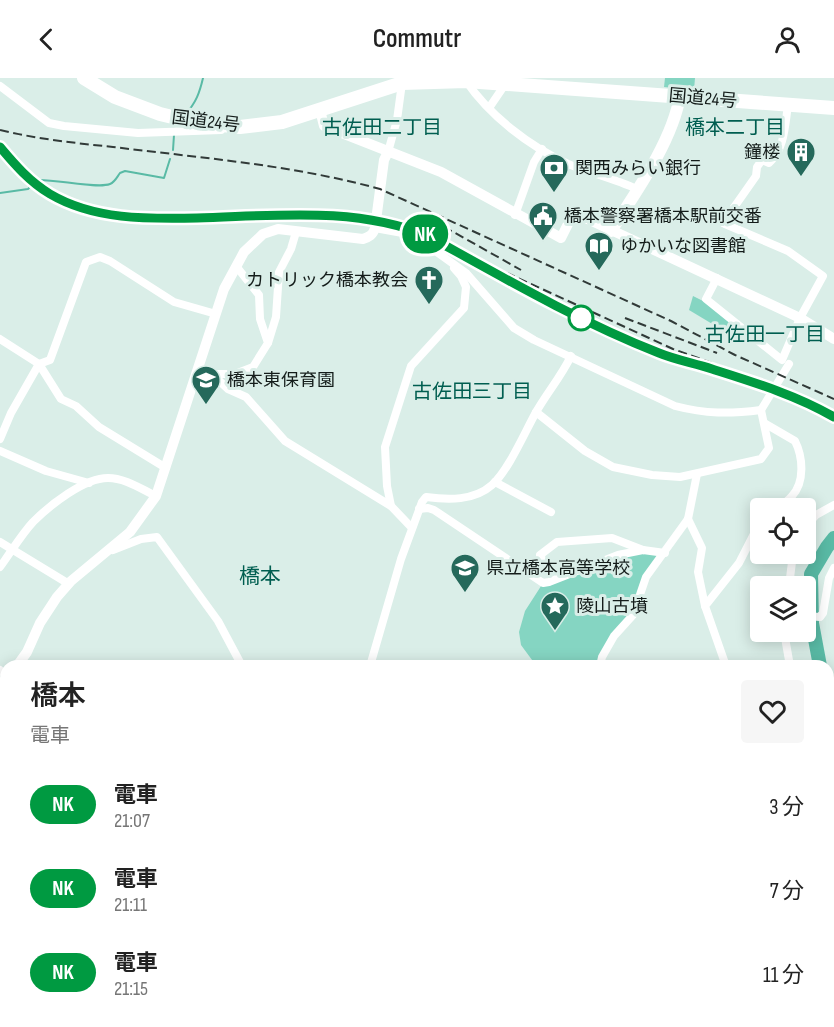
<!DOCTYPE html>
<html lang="ja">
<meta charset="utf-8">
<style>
body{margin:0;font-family:"Sofia Sans Condensed","Noto Sans JP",sans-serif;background:#f6f6f6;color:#222;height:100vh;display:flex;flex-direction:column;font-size:22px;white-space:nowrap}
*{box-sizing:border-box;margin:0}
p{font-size:20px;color:#767676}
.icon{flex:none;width:33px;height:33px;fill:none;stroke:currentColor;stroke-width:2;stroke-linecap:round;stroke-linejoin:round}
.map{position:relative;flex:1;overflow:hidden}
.panel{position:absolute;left:0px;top:582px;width:834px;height:368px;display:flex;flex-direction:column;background:#fff;border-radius:18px 18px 0 0;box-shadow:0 3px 15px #0003}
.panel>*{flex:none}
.badge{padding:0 12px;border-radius:20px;font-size:21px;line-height:39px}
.buttons{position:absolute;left:750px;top:420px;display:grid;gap:12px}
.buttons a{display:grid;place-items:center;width:66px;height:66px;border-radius:6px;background:#fff;box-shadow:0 3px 15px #0003;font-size:30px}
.map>.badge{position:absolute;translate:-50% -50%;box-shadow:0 0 0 3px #fff}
.round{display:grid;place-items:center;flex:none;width:63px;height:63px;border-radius:6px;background:#f6f6f6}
.summary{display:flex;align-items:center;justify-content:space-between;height:102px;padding:0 30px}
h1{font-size:28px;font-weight:600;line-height:45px}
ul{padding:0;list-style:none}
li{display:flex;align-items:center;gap:18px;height:84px;padding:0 30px}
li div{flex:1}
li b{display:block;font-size:22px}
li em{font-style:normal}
li .badge{min-width:66px;font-weight:700;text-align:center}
header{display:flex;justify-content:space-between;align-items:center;height:78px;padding:0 30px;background:#fff;font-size:27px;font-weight:600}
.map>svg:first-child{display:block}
.green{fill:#85d5c2}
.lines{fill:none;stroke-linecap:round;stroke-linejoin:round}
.stream{stroke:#59baa5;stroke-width:2}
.river{stroke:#59baa5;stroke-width:14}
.minor{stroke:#fff;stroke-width:8}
.tertiary{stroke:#fff;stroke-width:10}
.secondary{stroke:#fff;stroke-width:12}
.trunk{stroke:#fff;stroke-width:14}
.rail{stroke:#313a38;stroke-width:2;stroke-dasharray:9 4.5;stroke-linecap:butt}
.line-casing{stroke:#fff;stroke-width:14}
.line{stroke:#009a41;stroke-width:9}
.stop-dot{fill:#fff;stroke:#009a41;stroke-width:3}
.labels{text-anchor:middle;stroke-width:6;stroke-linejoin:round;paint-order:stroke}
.street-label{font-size:18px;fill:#141c1a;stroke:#daeee8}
.poi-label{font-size:18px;fill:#141c1a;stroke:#daeee8;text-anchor:start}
.neighbourhood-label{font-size:20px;fill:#005e50;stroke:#daeee8}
.quarter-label{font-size:21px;fill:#005e50;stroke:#daeee8}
</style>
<header><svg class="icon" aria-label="back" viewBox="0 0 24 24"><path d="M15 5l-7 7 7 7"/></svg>Commutr<svg class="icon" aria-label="person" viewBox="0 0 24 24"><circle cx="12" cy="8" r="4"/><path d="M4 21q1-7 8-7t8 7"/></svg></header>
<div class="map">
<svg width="834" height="949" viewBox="0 0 834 949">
<rect width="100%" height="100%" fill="#daeee8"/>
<!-- green -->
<g class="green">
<polygon points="665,0 695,0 694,12 664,9"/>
<polygon points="693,218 707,225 730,244 724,253 689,232"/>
<polygon points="643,472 665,475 646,499 633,537 614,558 600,588 539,588 535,586 521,567 519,554 525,533 543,505"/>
</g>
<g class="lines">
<!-- stream -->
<g class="stream">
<path d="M185 36C196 26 200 13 203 0"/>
<polyline points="173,72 174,57"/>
<path d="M0 115 28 111 37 102C55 101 97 111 110 106 115 104 117 99 120 95L125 93 164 100 170 81"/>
</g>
<!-- river -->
<g class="river">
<polyline points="820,588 812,545 811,496 827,469 834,460"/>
<polyline points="750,949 751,944"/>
</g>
<!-- minor -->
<g class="minor">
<path d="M466 3C490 38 529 68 568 86 591 95 615 101 637 111"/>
<polyline points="0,8 49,45 64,48 138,55 221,52"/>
<polyline points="489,30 506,5"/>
<polyline points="388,74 397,42 402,5"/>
<polyline points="515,137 534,84 542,71"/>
<path d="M723 145 756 98 757 89 762 82 769 85C785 71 785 46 788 27"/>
<path d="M375 150 408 156 434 172 466 195 514 250 534 262 675 328C706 336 729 336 761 332L789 286"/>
<polyline points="717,200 706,221 782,282 800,240 823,198 788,173 725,146"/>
<polyline points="0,261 39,286 61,321 76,328 99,349 166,390"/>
<polyline points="268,265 276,239 279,194 291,171 296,154"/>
<polyline points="196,296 235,296 253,289 268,265 260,241 259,217 236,188"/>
<polyline points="213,297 228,311 246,319 285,363 391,428"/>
<polyline points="536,334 585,373 613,389 652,397 680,399 761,381 769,370 761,332"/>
<path d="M764 345 795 363C803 379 805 404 792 418 788 423 782 427 777 430"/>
<polyline points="0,361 11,335 39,286 50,282 86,184 100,179 110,183 174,224 216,236"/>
<polyline points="0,373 46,393 89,405"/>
<polyline points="495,404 551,434"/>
<polyline points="419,431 428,430 434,432 543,505 549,504 618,477 643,472 665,475"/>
<polyline points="688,441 702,470 698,494 705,528"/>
<polyline points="806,448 816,437 834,427"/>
<polyline points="412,450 391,428 387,408 385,369 411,288 464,230 466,209 461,198 454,190"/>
<polyline points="0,464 69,506"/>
<polyline points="113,472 141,461 157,459 218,543 242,588"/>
<polyline points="584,488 556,488 544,485 540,477 557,464 612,460 643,472"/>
<path d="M0 489C11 474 21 457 33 444 50 427 84 400 108 400 125 400 141 411 156 418"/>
<polyline points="789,508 793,476"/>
<polyline points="806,538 820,539 823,535 829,500 834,490"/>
<polyline points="784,554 790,588"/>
<path d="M370 588 401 481 422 424 426 419C448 422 474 423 492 407 508 393 524 356 535 336 546 316 561 299 571 278"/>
<polyline points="600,588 602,579 614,558 633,537 646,499 688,441 697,396"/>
<polyline points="726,588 705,528 739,485 760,444"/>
<polyline points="0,592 6,597"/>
<polyline points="828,681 834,682"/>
<polyline points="146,944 146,949"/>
<polyline points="479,949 481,944"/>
<polyline points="698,949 702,944"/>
</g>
<!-- tertiary -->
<g class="tertiary">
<polyline points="320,32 324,48 441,94 561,160 572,138 579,137 800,240 834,261"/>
<path d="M17 588 27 574 40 545 57 519 71 503 130 454 156 418 224 211 244 174 263 156 278 151 363 161C369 159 373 157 375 150L384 82 388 74"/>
<polyline points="0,609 6,603"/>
<polyline points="828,839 834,821"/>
<polyline points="787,949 788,944"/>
</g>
<!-- secondary -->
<path class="secondary" d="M611 153C636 114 672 64 680 18"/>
<!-- trunk -->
<polyline class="trunk" points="84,0 115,19 160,36 189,43 240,49 282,44 402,5 466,3 834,30"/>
<!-- rail -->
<g class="rail">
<path d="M0 52C37 61 75 65 113 69 202 80 293 87 380 111L671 243 735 277 834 321"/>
<path d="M0 69C15 87 30 104 50 116 97 144 154 141 206 139 275 138 345 132 411 151L673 271 776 308 834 335"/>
<polyline points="432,142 521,192"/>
<polyline points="527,214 635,265 678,281"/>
<polyline points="625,240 717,275"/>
</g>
</g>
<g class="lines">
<!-- line casing -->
<g class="line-casing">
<path id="line" d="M0 69C15 87 30 104 50 116 94 142 147 141 197 140 274 138 355 128 428 158 504 200 578 243 659 275 676 282 694 285 712 291 753 304 796 317 834 339"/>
</g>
<!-- line -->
<use href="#line" class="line"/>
</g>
<!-- icons -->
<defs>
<g id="building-pin" transform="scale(1.5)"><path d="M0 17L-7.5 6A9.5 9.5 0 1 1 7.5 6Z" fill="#25695b" stroke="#daeee8"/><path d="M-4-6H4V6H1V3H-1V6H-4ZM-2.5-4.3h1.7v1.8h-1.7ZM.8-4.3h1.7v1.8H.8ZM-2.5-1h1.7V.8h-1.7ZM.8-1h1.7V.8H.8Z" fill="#fff"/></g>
<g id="bank-pin" transform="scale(1.5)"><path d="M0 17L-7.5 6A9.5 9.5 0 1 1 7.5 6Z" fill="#25695b" stroke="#daeee8"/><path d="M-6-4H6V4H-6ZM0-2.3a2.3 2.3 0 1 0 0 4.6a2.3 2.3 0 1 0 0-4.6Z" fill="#fff"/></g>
<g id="civic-pin" transform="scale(1.5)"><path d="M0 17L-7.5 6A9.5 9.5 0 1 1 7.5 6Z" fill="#25695b" stroke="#daeee8"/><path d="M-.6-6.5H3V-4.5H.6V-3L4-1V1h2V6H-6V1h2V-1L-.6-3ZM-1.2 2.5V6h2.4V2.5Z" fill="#fff"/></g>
<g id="library-pin" transform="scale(1.5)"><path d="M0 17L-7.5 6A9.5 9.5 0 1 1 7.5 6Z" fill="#25695b" stroke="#daeee8"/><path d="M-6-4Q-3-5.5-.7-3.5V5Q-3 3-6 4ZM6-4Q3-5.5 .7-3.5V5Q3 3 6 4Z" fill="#fff"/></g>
<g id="church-pin" transform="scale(1.5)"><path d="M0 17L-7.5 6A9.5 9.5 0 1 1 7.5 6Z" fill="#25695b" stroke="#daeee8"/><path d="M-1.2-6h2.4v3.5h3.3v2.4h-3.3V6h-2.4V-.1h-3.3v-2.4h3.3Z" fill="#fff"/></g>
<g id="school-pin" transform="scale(1.5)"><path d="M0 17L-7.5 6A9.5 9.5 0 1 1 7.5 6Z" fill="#25695b" stroke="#daeee8"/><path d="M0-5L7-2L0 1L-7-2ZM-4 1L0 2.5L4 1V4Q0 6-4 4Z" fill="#fff"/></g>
<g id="sight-pin" transform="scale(1.5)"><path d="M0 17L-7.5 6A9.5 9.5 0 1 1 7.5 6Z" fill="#25695b" stroke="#daeee8"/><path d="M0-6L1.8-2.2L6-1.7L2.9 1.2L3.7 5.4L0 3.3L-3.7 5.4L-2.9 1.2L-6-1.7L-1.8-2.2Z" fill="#fff"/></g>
</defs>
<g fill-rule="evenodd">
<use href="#building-pin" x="801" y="74"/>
<use href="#bank-pin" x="554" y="90"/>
<use href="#civic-pin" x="543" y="138"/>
<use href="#library-pin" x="599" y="168"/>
<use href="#church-pin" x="429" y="202"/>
<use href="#school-pin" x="206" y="302"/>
<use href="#school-pin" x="465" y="490"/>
<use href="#sight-pin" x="555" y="528"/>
</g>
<!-- markers -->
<circle class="stop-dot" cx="581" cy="240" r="12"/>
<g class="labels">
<!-- street labels -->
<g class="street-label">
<text transform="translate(703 20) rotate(5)" y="6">国道24号</text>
<text transform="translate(206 43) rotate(7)" y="6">国道24号</text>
</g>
<!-- poi labels -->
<g class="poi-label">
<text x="780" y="80" text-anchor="end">鐘楼</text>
<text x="575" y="96">関西みらい銀行</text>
<text x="564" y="144">橋本警察署橋本駅前交番</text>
<text x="620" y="174">ゆかいな図書館</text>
<text x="408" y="208" text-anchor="end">カトリック橋本教会</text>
<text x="227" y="308">橋本東保育園</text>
<text x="486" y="496">県立橋本高等学校</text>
<text x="576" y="534">陵山古墳</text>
</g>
<!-- neighbourhood labels -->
<g class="neighbourhood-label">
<text x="382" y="56">古佐田二丁目</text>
<text x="735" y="56">橋本二丁目</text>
<text x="765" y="263">古佐田一丁目</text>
<text x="472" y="320">古佐田三丁目</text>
</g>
<!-- quarter labels -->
<g class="quarter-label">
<text x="260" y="505">橋本</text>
</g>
</g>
</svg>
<div class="buttons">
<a><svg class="icon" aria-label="locate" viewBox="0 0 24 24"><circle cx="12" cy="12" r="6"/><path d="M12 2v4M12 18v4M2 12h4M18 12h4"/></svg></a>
<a><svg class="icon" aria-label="layers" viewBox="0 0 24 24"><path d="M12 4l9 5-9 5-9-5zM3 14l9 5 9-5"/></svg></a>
</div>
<b class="badge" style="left:425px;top:156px;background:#009a41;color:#fff">NK</b>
<section class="panel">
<div class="summary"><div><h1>橋本</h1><p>電車</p></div><a class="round"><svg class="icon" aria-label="heart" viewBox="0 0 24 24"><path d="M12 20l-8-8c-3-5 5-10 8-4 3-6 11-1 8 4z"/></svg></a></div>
<ul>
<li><span class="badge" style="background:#009a41;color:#fff">NK</span><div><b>電車</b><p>21:07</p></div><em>3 分</em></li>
<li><span class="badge" style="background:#009a41;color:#fff">NK</span><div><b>電車</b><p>21:11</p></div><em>7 分</em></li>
<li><span class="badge" style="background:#009a41;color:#fff">NK</span><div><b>電車</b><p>21:15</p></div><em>11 分</em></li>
</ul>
</section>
</div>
